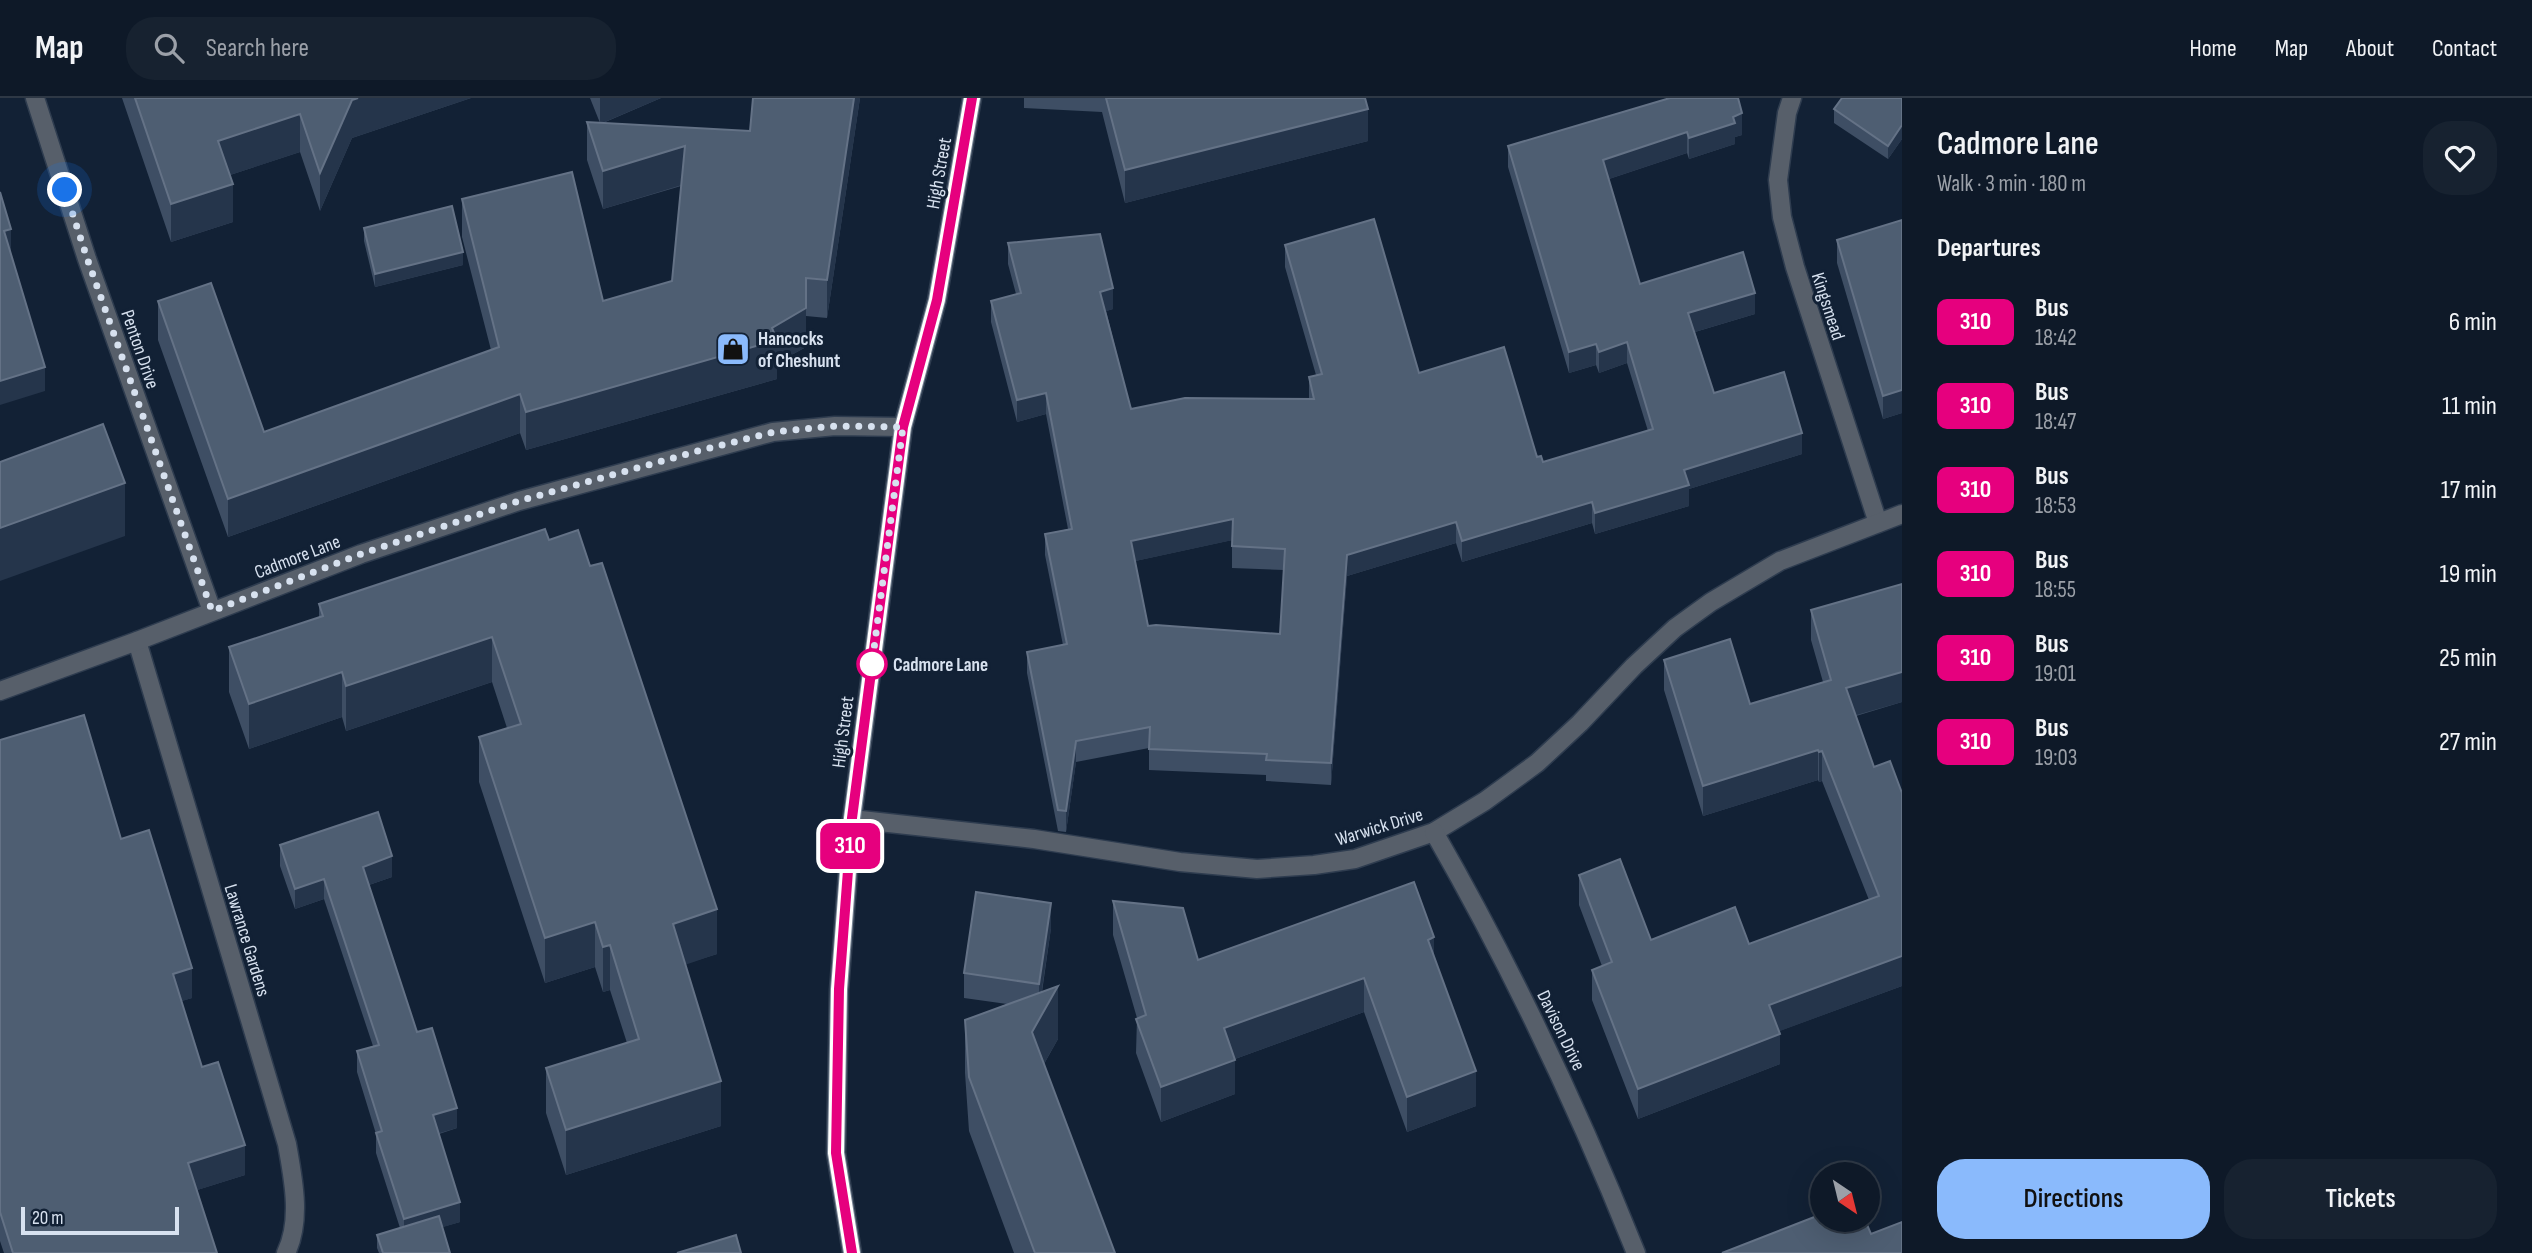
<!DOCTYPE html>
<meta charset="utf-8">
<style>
body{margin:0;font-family:"Sofia Sans Condensed",sans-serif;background:#172230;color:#f1f3f6;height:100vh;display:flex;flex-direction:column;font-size:26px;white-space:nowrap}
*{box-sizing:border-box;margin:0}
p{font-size:23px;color:#9ba0a8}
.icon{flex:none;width:38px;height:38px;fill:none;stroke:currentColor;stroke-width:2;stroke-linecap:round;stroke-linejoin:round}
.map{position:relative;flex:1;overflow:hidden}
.details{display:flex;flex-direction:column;background:#0e1928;width:630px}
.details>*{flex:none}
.badge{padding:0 14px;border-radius:10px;font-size:24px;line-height:46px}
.needle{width:46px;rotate:145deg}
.fabs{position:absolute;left:1810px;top:1064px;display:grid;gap:14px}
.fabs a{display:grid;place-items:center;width:70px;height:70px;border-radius:50%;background:#0e1928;box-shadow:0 7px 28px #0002,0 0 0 2px #2e3845;font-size:35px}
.scale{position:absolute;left:21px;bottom:18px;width:158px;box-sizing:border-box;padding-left:7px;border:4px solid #d7e1ef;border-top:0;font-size:19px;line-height:24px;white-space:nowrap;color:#d7e1ef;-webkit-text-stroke:5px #122135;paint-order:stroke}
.you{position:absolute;width:35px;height:35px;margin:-18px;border:5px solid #fff;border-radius:50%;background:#1a73e8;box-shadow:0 0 0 10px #1a73e833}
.map>.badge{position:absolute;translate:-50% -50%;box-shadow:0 0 0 4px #fff}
h2{padding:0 35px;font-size:26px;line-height:63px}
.round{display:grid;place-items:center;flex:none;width:74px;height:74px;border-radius:28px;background:#172230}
.summary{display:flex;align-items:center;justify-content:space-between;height:119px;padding:0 35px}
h1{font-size:33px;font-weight:600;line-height:52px}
.button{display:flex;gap:14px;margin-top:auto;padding:14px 35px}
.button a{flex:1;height:80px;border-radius:28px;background:#8abafc;color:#111;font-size:28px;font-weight:600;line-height:80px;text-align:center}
.button a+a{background:#172230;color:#f1f3f6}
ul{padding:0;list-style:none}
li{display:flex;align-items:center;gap:21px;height:84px;padding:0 35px}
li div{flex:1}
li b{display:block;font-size:26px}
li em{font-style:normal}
li .badge{min-width:77px;font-weight:700;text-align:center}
header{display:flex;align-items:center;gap:42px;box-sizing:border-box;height:98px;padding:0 35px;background:#0e1928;border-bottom:2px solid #2e3845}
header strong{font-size:33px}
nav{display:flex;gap:38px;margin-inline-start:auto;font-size:24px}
.search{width:490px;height:63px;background:#172230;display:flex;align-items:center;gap:18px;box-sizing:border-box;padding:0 24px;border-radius:28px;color:#9ba0a8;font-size:26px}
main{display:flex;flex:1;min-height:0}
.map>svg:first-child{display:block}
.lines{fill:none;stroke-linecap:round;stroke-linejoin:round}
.street-casing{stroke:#2e3c4f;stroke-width:21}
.secondary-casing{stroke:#2e3c4f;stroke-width:21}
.street{stroke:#575f6a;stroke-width:18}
.secondary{stroke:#768393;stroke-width:18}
.wall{fill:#3e4e64;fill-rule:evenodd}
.shaded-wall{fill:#25354b}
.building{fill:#4e5e72;stroke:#647286;stroke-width:2;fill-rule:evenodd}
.line-casing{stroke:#fff;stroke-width:16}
.line{stroke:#e6007e;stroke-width:10}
.walk{stroke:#d7e1ef;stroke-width:7;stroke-dasharray:0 12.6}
.stop-dot{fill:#fff;stroke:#e6007e;stroke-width:3.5}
.labels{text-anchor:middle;stroke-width:6;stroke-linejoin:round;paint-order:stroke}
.street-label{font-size:19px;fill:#d7e1ef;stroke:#122135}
.poi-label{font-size:19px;font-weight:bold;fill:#d7e1ef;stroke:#122135;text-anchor:start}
.stop-label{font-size:19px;font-weight:bold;fill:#d7e1ef;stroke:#122135;text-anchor:start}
</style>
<header>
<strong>Map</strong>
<div class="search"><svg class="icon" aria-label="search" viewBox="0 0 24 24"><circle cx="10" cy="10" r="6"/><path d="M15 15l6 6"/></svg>Search here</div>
<nav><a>Home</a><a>Map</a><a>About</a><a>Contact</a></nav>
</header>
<main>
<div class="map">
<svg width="1902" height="1155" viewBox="0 0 1902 1155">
<rect width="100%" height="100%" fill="#122135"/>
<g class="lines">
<!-- street casing -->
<g class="street-casing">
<g id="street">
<polyline points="35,0 87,161 212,513"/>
<polyline points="1792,0 1787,15 1778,82 1782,119 1795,169 1878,425"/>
<path d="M137 543 287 1046C293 1080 302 1122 286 1155"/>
<polyline points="0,593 137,543 361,456 519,403 773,334 835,328 903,329"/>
<polyline points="852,721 1034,741 1180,764 1257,771 1314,767 1355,761 1434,734 1485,703 1537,665 1580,625 1634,568 1675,530 1711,504 1780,463 1902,416"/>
<path d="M1434 734C1512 870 1578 1010 1636 1155"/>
</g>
</g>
<!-- secondary casing -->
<g class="secondary-casing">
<polyline id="secondary" points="852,1155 836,1055 839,892 852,721 903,329 937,202 972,0"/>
</g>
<!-- street -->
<use href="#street" class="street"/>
<!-- secondary -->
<use href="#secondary" class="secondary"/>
</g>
<!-- wall -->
<g class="wall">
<polygon points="122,0 471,0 352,40 320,113 300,54 230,77 233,124 171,144"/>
<polygon points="590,0 661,0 603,25 750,33 860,0 827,220 806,218 806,249 777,265 777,281 526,352 520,335 228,439 158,242 158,203 264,334 491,252 462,139 462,101 603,203 672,183 681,88 603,111 587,62 587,24 600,25"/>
<polygon points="1024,0 1365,0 1368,43 1125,105 1102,14 1024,10"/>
<path d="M1669 0 1742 37 1735 39V46L1689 61 1687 55 1609 81 1640 186 1755 216 1695 234 1714 295 1802 356 1689 391V408L1595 436 1592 425 1462 464 1456 445 1347 478 1331 687 1266 683V677L1149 672V650L1076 664 1066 734 1058 733 1027 575V554L1063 547 1045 457V436L1068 431 1046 316 1017 324 991 224V203L1016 196 1008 166V145L1113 211 1106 213 1131 311 1309 301V279L1316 277 1285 169V147L1419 275 1537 359 1543 364 1648 333 1627 265 1599 275 1596 267 1569 275 1508 69V48ZM1232 442V470L1284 472 1280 536 1148 528 1135 463Z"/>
<polygon points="1902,0 1902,41 1888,61 1834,25 1834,11"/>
<polygon points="1902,122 1902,315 1883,321 1837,165 1837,142"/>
<polygon points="364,130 463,167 375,189 364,143"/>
<polygon points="549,442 717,856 685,866 721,1028 566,1077 546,1015 546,970 627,945 610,892 603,894 595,869 545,885 479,684 479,639 507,630 492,584 346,633 342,619 249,651 229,594 229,549 319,519 319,506"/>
<polygon points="1902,486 1902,604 1856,618 1902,888 1779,933 1780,966 1638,1021 1592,902 1592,872 1602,868 1579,807 1579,777 1651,842 1749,846 1869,802 1822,683 1819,684 1818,682 1703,718 1664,592 1664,562 1750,606 1823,584 1811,542 1811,512"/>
<polygon points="0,642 121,741 192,900 181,903 202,969 245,1077 197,1092 217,1155 4,1155 0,1143"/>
<polygon points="280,747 392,779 369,787 417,934 457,1030 439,1036 460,1124 442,1129 450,1155 379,1155 377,1150 377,1137 400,1130 376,1055 376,1036 357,974 357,953 373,948 324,801 295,811 280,768"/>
<polygon points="1113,803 1198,862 1434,859 1476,1008 1407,1034 1364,914 1235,961 1235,996 1161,1024 1136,955 1137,920 1113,837"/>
<polygon points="1051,830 1042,894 1058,941 1044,966 1115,1155 1014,1155 969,1033 965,975 965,922 1007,906 964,900 964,875"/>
</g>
<!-- shaded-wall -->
<g class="shaded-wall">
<polygon points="358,0 471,0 352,40 320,113 320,75 352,2"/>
<polygon points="600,0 661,0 600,26"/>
<polygon points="854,0 860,0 827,220 827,182"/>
<polygon points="1368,11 1368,43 1125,105 1125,72"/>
<polygon points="1742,15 1742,37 1735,39 1735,46 1689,61 1689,40 1733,19"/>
<polygon points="300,16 300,54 218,81 218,43"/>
<polygon points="1902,27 1902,41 1888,61 1888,48"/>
<polygon points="1687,34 1687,55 1603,83 1603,62"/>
<polygon points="685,48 685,86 603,111 603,73"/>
<polygon points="233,86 233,124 171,144 171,106"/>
<polygon points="11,131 11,155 4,133"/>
<polygon points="463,154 463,167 375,189 375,176"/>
<polygon points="1113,190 1113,211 1100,215 1100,194"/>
<polygon points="1755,195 1755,216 1688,236 1688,215"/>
<polygon points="806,210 806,249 777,265 777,281 526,352 526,314 772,230"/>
<polygon points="1627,244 1627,265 1599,275 1599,254"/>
<polygon points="1596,246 1596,267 1569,275 1569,254"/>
<polygon points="45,269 45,293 0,307 0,283"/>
<polygon points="1902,292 1902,315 1883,321 1883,298"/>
<polygon points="1046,295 1046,316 1017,324 1017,302"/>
<polygon points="520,296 520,335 228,439 228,401"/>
<polygon points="1802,335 1802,356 1689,391 1689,408 1595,436 1595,415 1684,372"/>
<polygon points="125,385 125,438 0,483 0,430"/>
<polygon points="1592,404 1592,425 1462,464 1462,443"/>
<polygon points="1233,421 1233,442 1131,464 1131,443"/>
<polygon points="1456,424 1456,445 1347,478 1331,687 1331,665 1347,457"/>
<polygon points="492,539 492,584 346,633 346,588"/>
<polygon points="342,574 342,619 249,651 249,606"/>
<polygon points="1902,574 1902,604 1846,620 1846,590"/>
<polygon points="1076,643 1076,664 1066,734 1066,713"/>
<polygon points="1818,652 1818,682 1703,718 1703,688"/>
<polygon points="1822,653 1822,683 1819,684 1819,654"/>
<polygon points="392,758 392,779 363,789 363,769"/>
<polygon points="324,781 324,801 295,811 295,791"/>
<polygon points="1051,805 1051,830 1039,911 1039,886"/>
<polygon points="717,811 717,856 673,871 673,826"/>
<polygon points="595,824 595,869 545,885 545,840"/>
<polygon points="1434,839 1434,874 1428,842"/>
<polygon points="610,847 610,892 603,894 603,849"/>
<polygon points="1902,858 1902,888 1769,937 1769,907"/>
<polygon points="192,870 192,900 173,906 173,876"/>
<polygon points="1364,880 1364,914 1224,965 1224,930"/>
<polygon points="1058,888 1058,941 1032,987 1032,934"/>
<polygon points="1780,936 1780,966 1638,1021 1638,991"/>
<polygon points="1235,962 1235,996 1161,1024 1161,989"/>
<polygon points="1476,973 1476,1008 1407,1034 1407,999"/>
<polygon points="721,983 721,1028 566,1077 566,1032"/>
<polygon points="457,1010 457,1030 433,1037 433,1017"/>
<polygon points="245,1047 245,1077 188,1095 188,1065"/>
<polygon points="460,1104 460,1124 404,1141 404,1121"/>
</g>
<!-- building -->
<g class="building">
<polygon points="135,0 358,0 352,2 320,75 300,16 218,43 233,86 171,106"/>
<polygon points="753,0 854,0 827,182 806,180 806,210 772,230 777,242 526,314 520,296 228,401 158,203 211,185 264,334 499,249 462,101 572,74 603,203 672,183 685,48 603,73 587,24 750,33"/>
<polygon points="1106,0 1365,0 1368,11 1125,72"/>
<path d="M1670 0H1738L1742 15 1733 19 1735 25 1689 40 1687 34 1603 62 1640 186 1743 154 1755 195 1688 215 1714 295 1784 274 1802 335 1684 372 1689 387 1595 415 1592 404 1462 443 1456 424 1347 457 1331 665 1266 662 1267 656 1149 651 1150 629 1076 643 1066 713 1058 712 1027 554 1067 546 1045 436 1072 431 1046 295 1017 302 991 203 1021 195 1008 145 1100 136 1113 190 1100 194 1131 311 1185 300 1314 301 1309 279 1322 276 1285 147 1374 121 1419 275 1504 249 1537 359 1541 358 1543 364 1653 331 1627 244 1599 254 1596 246 1569 254 1508 48ZM1233 421 1232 448 1285 451 1280 536 1156 527 1148 528 1131 443Z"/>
<polygon points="1842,0 1902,0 1902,27 1888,48 1834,11"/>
<polygon points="0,94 11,131 4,133 45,269 0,283"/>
<polygon points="452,108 463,154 375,176 364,130"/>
<polygon points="1902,122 1902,292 1883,298 1837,142"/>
<polygon points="103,326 125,385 0,430 0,364"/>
<polygon points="545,431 549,442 578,432 590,468 602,465 717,811 673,826 721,983 566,1032 546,970 639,941 610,847 603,849 595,824 545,840 479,639 521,626 492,539 346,588 342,574 249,606 229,549 323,518 319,506"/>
<polygon points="1902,486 1902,574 1846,590 1874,669 1890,663 1902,695 1902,858 1769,907 1780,936 1638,991 1592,872 1612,864 1579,777 1620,761 1651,842 1735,809 1749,846 1879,798 1822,653 1819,654 1818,652 1703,688 1664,562 1730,541 1750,606 1831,582 1811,512"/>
<polygon points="84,617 121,741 149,732 192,870 173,876 202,969 218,964 245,1047 188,1065 217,1155 13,1155 0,1114 0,642"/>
<polygon points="378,714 392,758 363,769 417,934 432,930 457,1010 433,1017 460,1104 404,1121 376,1035 382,1033 357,953 379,947 324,781 295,791 280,747"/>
<polygon points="1414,784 1434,839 1428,842 1476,973 1407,999 1364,880 1224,930 1235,962 1161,989 1136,921 1146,917 1113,803 1183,810 1198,862"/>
<polygon points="976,794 1051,805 1039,886 964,875"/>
<polygon points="1058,888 1032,934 1115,1155 1035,1155 969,979 965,922"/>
<polygon points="1822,1116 1822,1122 1865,1122 1871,1136 1902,1124 1902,1155 1722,1155"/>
<polygon points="439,1118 450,1155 383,1155 377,1137"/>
<polygon points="736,1137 741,1155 677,1155"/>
</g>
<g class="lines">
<!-- line casing -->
<g class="line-casing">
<polyline id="line" points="852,1155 836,1055 839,891 852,720 903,329 937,202 972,0"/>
</g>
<!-- line -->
<use href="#line" class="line"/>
<!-- walk -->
<polyline class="walk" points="65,92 87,160 212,513 361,456 519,403 698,353 774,334 835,328 903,329 872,566"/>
</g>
<!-- icons -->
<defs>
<g id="shop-square" transform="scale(1.75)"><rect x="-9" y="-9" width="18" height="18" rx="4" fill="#8abafc" stroke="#122135"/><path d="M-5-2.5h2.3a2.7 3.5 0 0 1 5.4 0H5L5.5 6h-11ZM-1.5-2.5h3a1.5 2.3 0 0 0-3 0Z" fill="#111"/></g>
</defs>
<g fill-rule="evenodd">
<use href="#shop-square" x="733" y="251"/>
</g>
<!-- markers -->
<circle class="stop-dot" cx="872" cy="566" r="14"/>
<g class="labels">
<!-- street labels -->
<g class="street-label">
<text transform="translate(938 75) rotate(-80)" y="7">High Street</text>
<text transform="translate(1829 208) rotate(72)" y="7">Kingsmead</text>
<text transform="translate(141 251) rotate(71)" y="7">Penton Drive</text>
<text transform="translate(297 458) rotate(-21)" y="7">Cadmore Lane</text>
<text transform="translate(842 634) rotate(-83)" y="7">High Street</text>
<text transform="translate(1379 728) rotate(-17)" y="7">Warwick Drive</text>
<text transform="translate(248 842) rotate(73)" y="7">Lawrance Gardens</text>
<text transform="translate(1562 932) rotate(64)" y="7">Davison Drive</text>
</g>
<!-- poi labels -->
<g class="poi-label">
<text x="758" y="247">Hancocks<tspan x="758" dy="22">of Cheshunt</tspan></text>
</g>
<!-- stop labels -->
<g class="stop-label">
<text x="893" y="573">Cadmore Lane</text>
</g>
</g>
</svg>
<div class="fabs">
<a><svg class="needle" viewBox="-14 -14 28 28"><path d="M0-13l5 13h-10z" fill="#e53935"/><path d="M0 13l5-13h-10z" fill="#9ba0a8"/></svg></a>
</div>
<div class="scale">20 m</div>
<div class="you" style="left:65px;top:92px"></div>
<b class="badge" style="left:850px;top:748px;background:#e6007e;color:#fff">310</b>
</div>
<section class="details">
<div class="summary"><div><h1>Cadmore Lane</h1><p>Walk · 3 min · 180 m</p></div><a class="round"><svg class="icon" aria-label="heart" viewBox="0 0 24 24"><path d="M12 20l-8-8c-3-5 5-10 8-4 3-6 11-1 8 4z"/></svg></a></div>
<h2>Departures</h2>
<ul>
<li><span class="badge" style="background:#e6007e;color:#fff">310</span><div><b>Bus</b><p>18:42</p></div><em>6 min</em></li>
<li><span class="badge" style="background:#e6007e;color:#fff">310</span><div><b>Bus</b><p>18:47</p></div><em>11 min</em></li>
<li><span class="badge" style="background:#e6007e;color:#fff">310</span><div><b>Bus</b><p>18:53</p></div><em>17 min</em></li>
<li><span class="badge" style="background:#e6007e;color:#fff">310</span><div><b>Bus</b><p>18:55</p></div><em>19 min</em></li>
<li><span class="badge" style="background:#e6007e;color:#fff">310</span><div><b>Bus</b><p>19:01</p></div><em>25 min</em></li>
<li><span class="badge" style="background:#e6007e;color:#fff">310</span><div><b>Bus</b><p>19:03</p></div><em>27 min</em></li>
</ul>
<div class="button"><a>Directions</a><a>Tickets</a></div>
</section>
</main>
